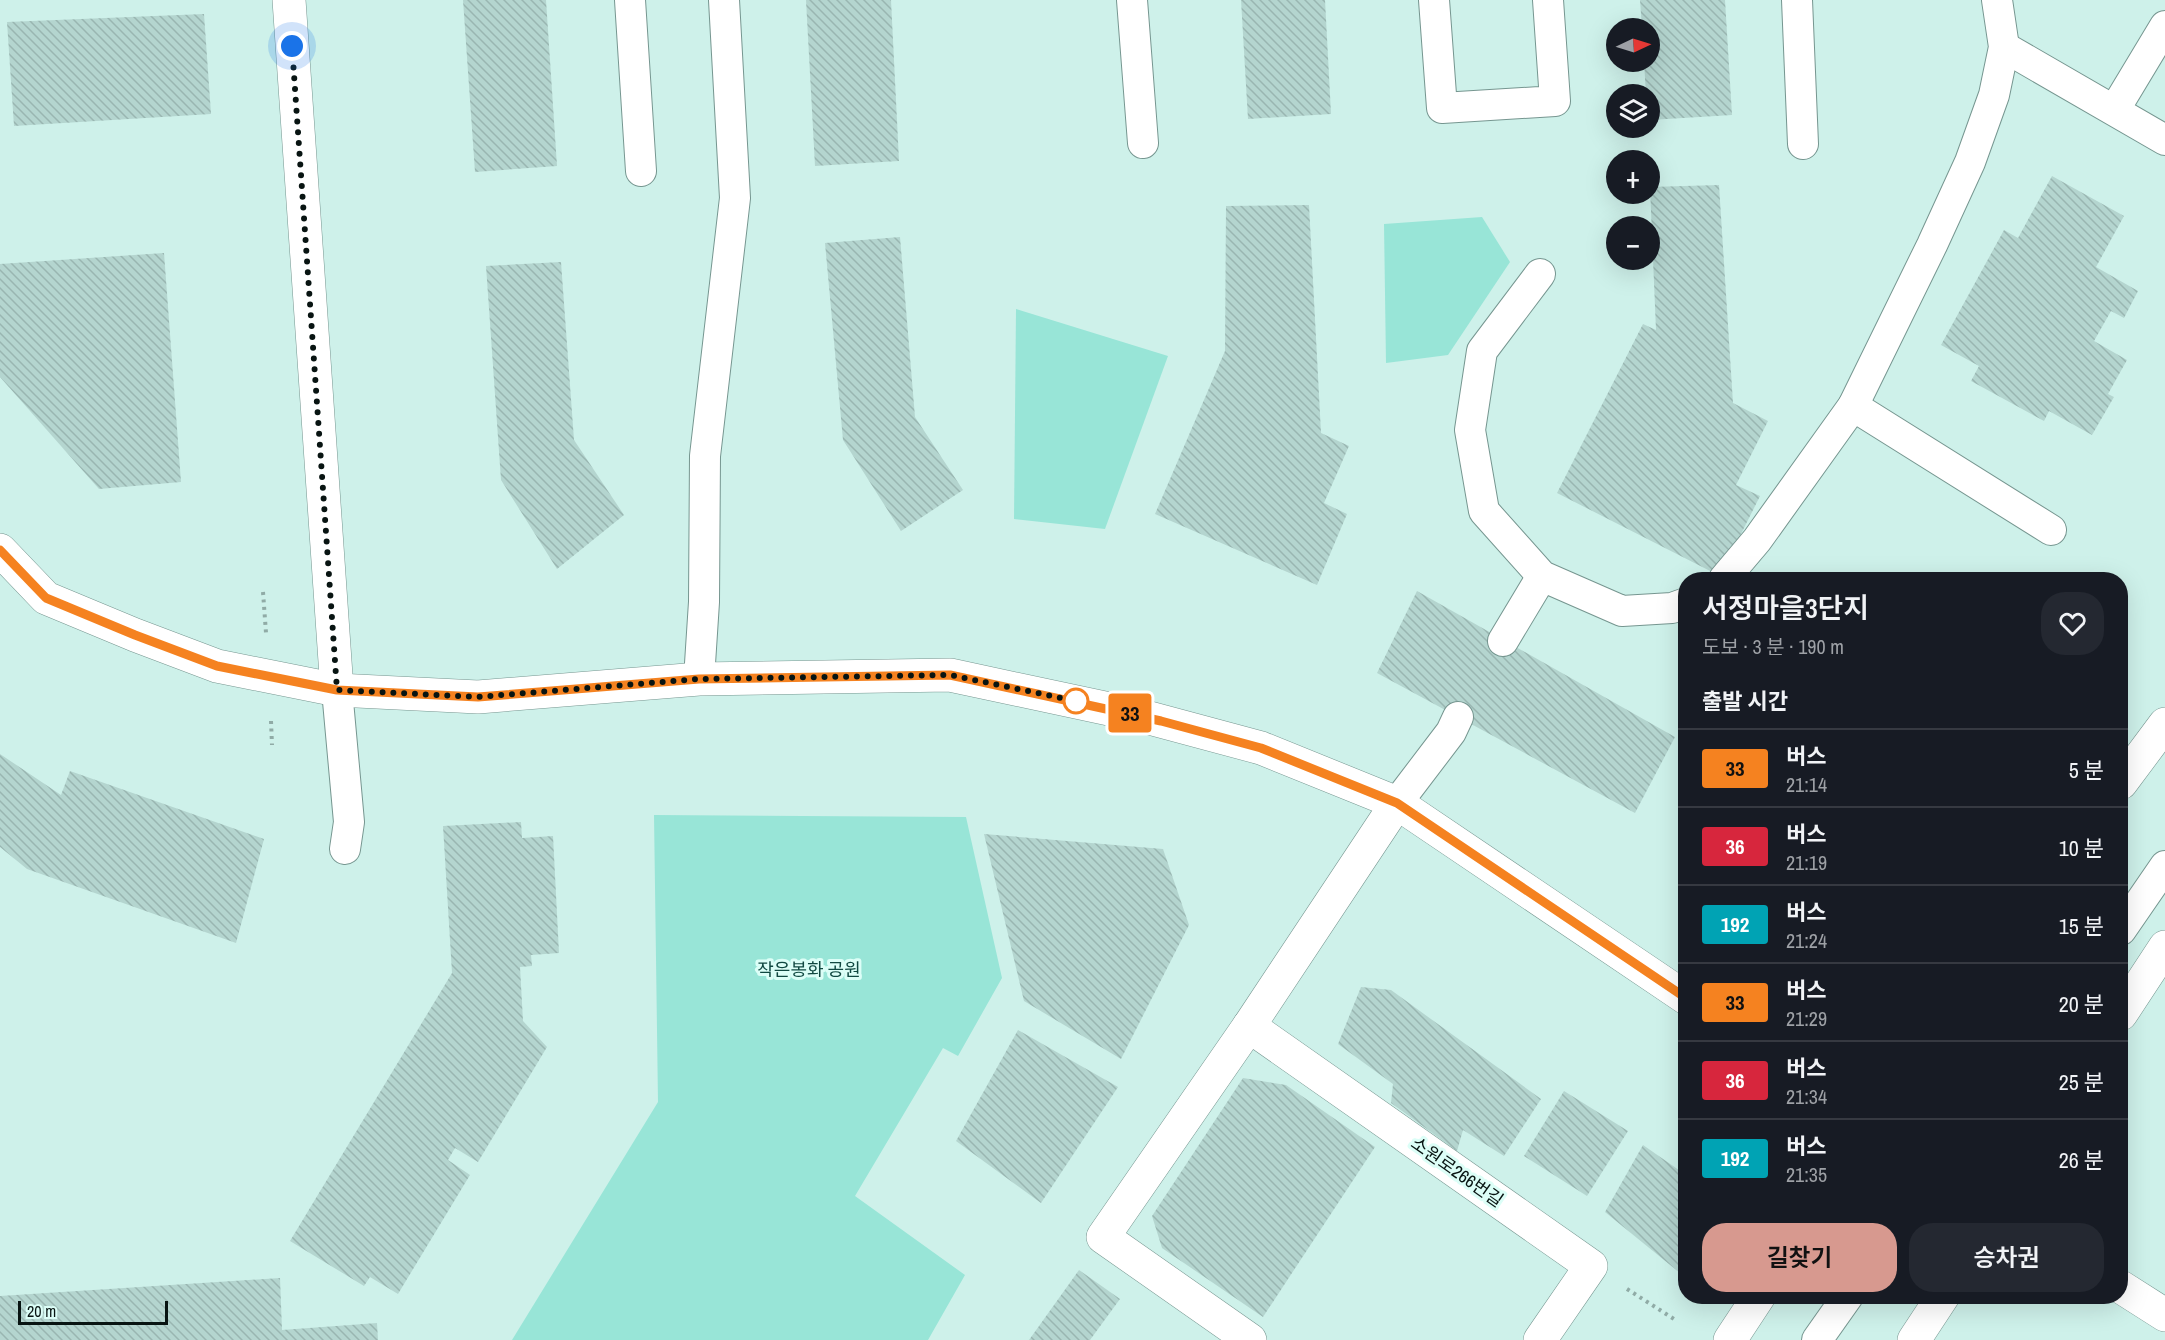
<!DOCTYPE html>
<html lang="ko">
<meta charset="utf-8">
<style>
body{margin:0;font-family:"Archivo Narrow","Noto Sans KR",sans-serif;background:#242831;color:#f1f3f6;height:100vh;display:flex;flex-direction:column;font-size:22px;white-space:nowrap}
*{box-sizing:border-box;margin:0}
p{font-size:20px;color:#9ea1a6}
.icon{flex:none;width:33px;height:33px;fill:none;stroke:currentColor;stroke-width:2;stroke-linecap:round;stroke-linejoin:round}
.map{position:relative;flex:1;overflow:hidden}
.side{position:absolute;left:1678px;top:572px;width:450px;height:732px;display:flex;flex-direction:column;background:#171b24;border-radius:24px;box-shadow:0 6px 24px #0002}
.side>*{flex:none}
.badge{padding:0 12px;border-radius:4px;font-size:21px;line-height:39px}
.needle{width:39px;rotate:86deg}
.buttons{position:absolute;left:1606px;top:18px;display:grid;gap:12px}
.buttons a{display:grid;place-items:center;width:54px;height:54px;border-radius:50%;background:#171b24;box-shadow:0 6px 24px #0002;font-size:30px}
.scale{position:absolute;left:18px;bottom:15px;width:150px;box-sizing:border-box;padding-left:6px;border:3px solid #081412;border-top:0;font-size:16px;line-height:21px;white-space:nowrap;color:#081412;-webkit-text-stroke:4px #dcfef7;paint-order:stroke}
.you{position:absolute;width:30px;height:30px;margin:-15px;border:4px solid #fff;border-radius:50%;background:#1a73e8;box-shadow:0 0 0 9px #1a73e833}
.map>.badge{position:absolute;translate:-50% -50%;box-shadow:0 0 0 3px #fff}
h2{padding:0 24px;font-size:22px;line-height:54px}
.round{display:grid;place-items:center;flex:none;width:63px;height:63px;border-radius:24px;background:#242831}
.summary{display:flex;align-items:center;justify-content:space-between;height:102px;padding:0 24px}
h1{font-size:28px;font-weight:600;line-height:45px}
.action{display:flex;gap:12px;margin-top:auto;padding:12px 24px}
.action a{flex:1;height:69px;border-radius:24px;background:#d7998f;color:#111;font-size:24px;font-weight:600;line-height:69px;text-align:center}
.action a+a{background:#242831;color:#f1f3f6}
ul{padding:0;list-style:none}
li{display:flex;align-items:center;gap:18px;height:78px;padding:0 24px;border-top:2px solid #363941}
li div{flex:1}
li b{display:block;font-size:22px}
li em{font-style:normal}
li .badge{min-width:66px;font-weight:700;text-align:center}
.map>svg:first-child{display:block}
.park{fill:#98e5d7}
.building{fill:url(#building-back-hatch)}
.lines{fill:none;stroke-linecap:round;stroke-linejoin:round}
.service-casing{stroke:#769690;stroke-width:32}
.minor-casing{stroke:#769690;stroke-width:34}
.secondary-casing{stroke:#769690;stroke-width:34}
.primary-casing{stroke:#769690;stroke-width:34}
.path{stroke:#90aba6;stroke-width:4;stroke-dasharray:3 4.5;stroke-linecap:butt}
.service{stroke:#fff;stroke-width:30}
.minor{stroke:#fff;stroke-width:33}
.secondary{stroke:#fff;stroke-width:33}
.primary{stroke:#fff;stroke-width:33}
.line-casing{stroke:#fff;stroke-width:14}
.line{stroke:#f58220;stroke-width:9}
.walk{stroke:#081412;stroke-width:6;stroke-dasharray:0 10.8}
.stop-dot{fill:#fff;stroke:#f58220;stroke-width:3}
.labels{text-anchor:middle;stroke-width:6;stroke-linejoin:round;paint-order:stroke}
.park-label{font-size:18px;fill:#104841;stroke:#dcfef7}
.street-label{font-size:18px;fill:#081412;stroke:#dcfef7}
</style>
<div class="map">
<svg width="2165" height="1340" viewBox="0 0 2165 1340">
<defs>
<pattern id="building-back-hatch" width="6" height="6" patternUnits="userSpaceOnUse" patternTransform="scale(1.5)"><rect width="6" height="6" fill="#b4d5cf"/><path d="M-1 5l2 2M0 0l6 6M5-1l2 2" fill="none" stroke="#99b6b1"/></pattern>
</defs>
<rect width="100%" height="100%" fill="#cef1ea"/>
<!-- park -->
<g class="park">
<polygon points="1482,217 1510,262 1448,355 1386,363 1384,224"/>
<polygon points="1016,309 1168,356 1105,529 1014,519"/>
<polygon points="654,815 966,817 1002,978 958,1056 943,1048 855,1196 965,1275 928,1340 512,1340 658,1102"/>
</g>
<!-- building -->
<g class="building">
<polygon points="463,0 546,0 557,166 475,172"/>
<polygon points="806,0 891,0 899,161 815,166"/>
<polygon points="1241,0 1325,0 1331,114 1248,119"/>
<polygon points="1640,0 1725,0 1732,115 1650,120 1650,94 1646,94 1644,62 1650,62 1650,28 1642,28"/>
<polygon points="204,14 211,114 14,126 7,22"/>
<polygon points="2052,176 2124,216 2096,267 2138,291 2124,318 2111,311 2094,341 2127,360 2108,394 2114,397 2092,435 2049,411 2044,421 1971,381 1979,366 1941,345 2004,230 2018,238"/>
<polygon points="1719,185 1733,403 1768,421 1736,485 1760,496 1720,576 1557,493 1643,324 1656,330 1650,187"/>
<polygon points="1309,205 1321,433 1349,446 1324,503 1347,514 1317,585 1155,514 1225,351 1226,206"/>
<polygon points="900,237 915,417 963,490 901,531 843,440 825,243"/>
<polygon points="164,253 181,482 99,489 0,377 0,264"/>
<polygon points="561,262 574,440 624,515 557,569 501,480 486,266"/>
<polygon points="1417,591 1675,737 1635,813 1377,673"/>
<polygon points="0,754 61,795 70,771 264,839 236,943 27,869 0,847"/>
<polygon points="521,822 522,838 553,836 559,953 531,955 532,966 520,967 523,1021 547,1047 478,1162 455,1148 448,1160 470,1175 398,1294 370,1277 364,1286 290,1241 452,973 443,826"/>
<polygon points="984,834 1163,849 1189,925 1121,1059 1024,1001"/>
<polygon points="1361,987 1391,990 1541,1099 1504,1156 1463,1130 1457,1151 1391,1103 1393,1084 1338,1044"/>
<polygon points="1018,1030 1118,1087 1041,1203 956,1141"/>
<polygon points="1243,1078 1286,1085 1375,1147 1263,1317 1162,1248 1152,1216"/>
<polygon points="1564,1091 1628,1131 1587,1196 1524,1156"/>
<polygon points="1643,1145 1686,1175 1686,1264 1680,1273 1605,1212"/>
<polygon points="1079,1270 1120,1299 1090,1340 1029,1340"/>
<polygon points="280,1278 282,1330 377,1323 378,1340 0,1340 0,1296"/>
</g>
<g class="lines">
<!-- service casing -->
<g class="service-casing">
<g id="service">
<polyline points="630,0 641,171"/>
<polyline points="1132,0 1143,143"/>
<polyline points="1434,0 1442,108 1555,101 1548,0"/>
<polyline points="1797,0 1803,144"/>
<polyline points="2004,47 2165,140"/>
<polyline points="2115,109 2165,26"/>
<polyline points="1540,274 1482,351 1470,430 1484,511 1542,576 1622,611 1672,608 1686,603"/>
<polyline points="1853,406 2051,530"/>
<polyline points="1724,579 1757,540 1853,406 1932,245 1970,162 1994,95 2004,47 1997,0"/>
<polyline points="1503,641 1542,576"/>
<polyline points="699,679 704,602 705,456 735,198 724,0"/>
<polyline points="337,690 349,822 345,849"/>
<polyline points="1397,803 1451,732 1458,717"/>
<polyline points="2121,930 2165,866"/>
<polyline points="1817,1340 1848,1296"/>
</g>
</g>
<!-- minor casing -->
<g class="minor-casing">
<g id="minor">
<polyline points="289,0 337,690"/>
<polyline points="1397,803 1249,1026 1591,1266 1540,1340"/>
<polyline points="1249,1026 1103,1237 1250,1340"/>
</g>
</g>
<!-- secondary casing -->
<g class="secondary-casing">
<g id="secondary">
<polyline points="0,550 46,598 135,635 217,666 337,690 478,697 699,679 950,675 1142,716 1261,748 1397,803 1686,998"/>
<polyline points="2121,1287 2165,1315"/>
</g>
</g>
<!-- primary casing -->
<g class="primary-casing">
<g id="primary">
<polyline points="2121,783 2165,724"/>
<polyline points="2121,1014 2165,947"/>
<polyline points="1730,1340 1759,1296"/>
<polyline points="1914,1340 1943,1296"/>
</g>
</g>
<!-- path -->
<g class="path">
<polyline points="263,592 266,633"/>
<polyline points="271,721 272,745"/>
<polyline points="1627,1289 1674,1319"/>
</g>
<!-- service -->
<use href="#service" class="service"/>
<!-- minor -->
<use href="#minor" class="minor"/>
<!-- secondary -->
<use href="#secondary" class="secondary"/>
<!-- primary -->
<use href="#primary" class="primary"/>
</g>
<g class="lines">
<!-- line casing -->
<g class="line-casing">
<polyline id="line" points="0,550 46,598 135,635 217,666 337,690 478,697 699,679 950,675 1161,721 1261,748 1397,803 1686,998"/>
</g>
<!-- line -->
<use href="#line" class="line"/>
<!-- walk -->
<polyline class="walk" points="292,46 337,690 478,697 699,679 950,675 1076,701"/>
</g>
<!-- markers -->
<circle class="stop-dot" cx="1076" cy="701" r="12"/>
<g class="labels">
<!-- park labels -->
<g class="park-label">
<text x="809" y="976">작은봉화 공원</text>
</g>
<!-- street labels -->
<g class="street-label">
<text transform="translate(1457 1172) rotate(35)" y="6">소원로266번길</text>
</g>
</g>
</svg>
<div class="buttons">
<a><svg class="needle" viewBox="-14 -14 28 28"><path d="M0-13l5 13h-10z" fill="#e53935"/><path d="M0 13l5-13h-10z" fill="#9ea1a6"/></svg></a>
<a><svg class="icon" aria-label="layers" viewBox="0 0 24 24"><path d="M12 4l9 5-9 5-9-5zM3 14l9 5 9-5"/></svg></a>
<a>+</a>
<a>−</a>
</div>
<div class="scale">20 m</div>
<div class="you" style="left:292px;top:46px"></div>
<b class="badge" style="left:1130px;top:713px;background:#f58220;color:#111">33</b>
<section class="side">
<div class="summary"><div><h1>서정마을3단지</h1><p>도보 · 3 분 · 190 m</p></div><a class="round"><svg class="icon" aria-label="heart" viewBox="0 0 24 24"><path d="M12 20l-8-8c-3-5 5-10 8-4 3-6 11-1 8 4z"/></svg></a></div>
<h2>출발 시간</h2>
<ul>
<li><span class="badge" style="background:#f58220;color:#111">33</span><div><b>버스</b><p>21:14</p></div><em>5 분</em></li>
<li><span class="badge" style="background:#d7263d;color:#fff">36</span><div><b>버스</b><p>21:19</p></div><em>10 분</em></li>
<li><span class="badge" style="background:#00a3b4;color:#fff">192</span><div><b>버스</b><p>21:24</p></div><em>15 분</em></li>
<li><span class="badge" style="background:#f58220;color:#111">33</span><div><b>버스</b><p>21:29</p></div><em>20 분</em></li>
<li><span class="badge" style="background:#d7263d;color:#fff">36</span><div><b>버스</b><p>21:34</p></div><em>25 분</em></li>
<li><span class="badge" style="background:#00a3b4;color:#fff">192</span><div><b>버스</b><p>21:35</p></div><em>26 분</em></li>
</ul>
<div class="action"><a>길찾기</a><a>승차권</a></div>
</section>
</div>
